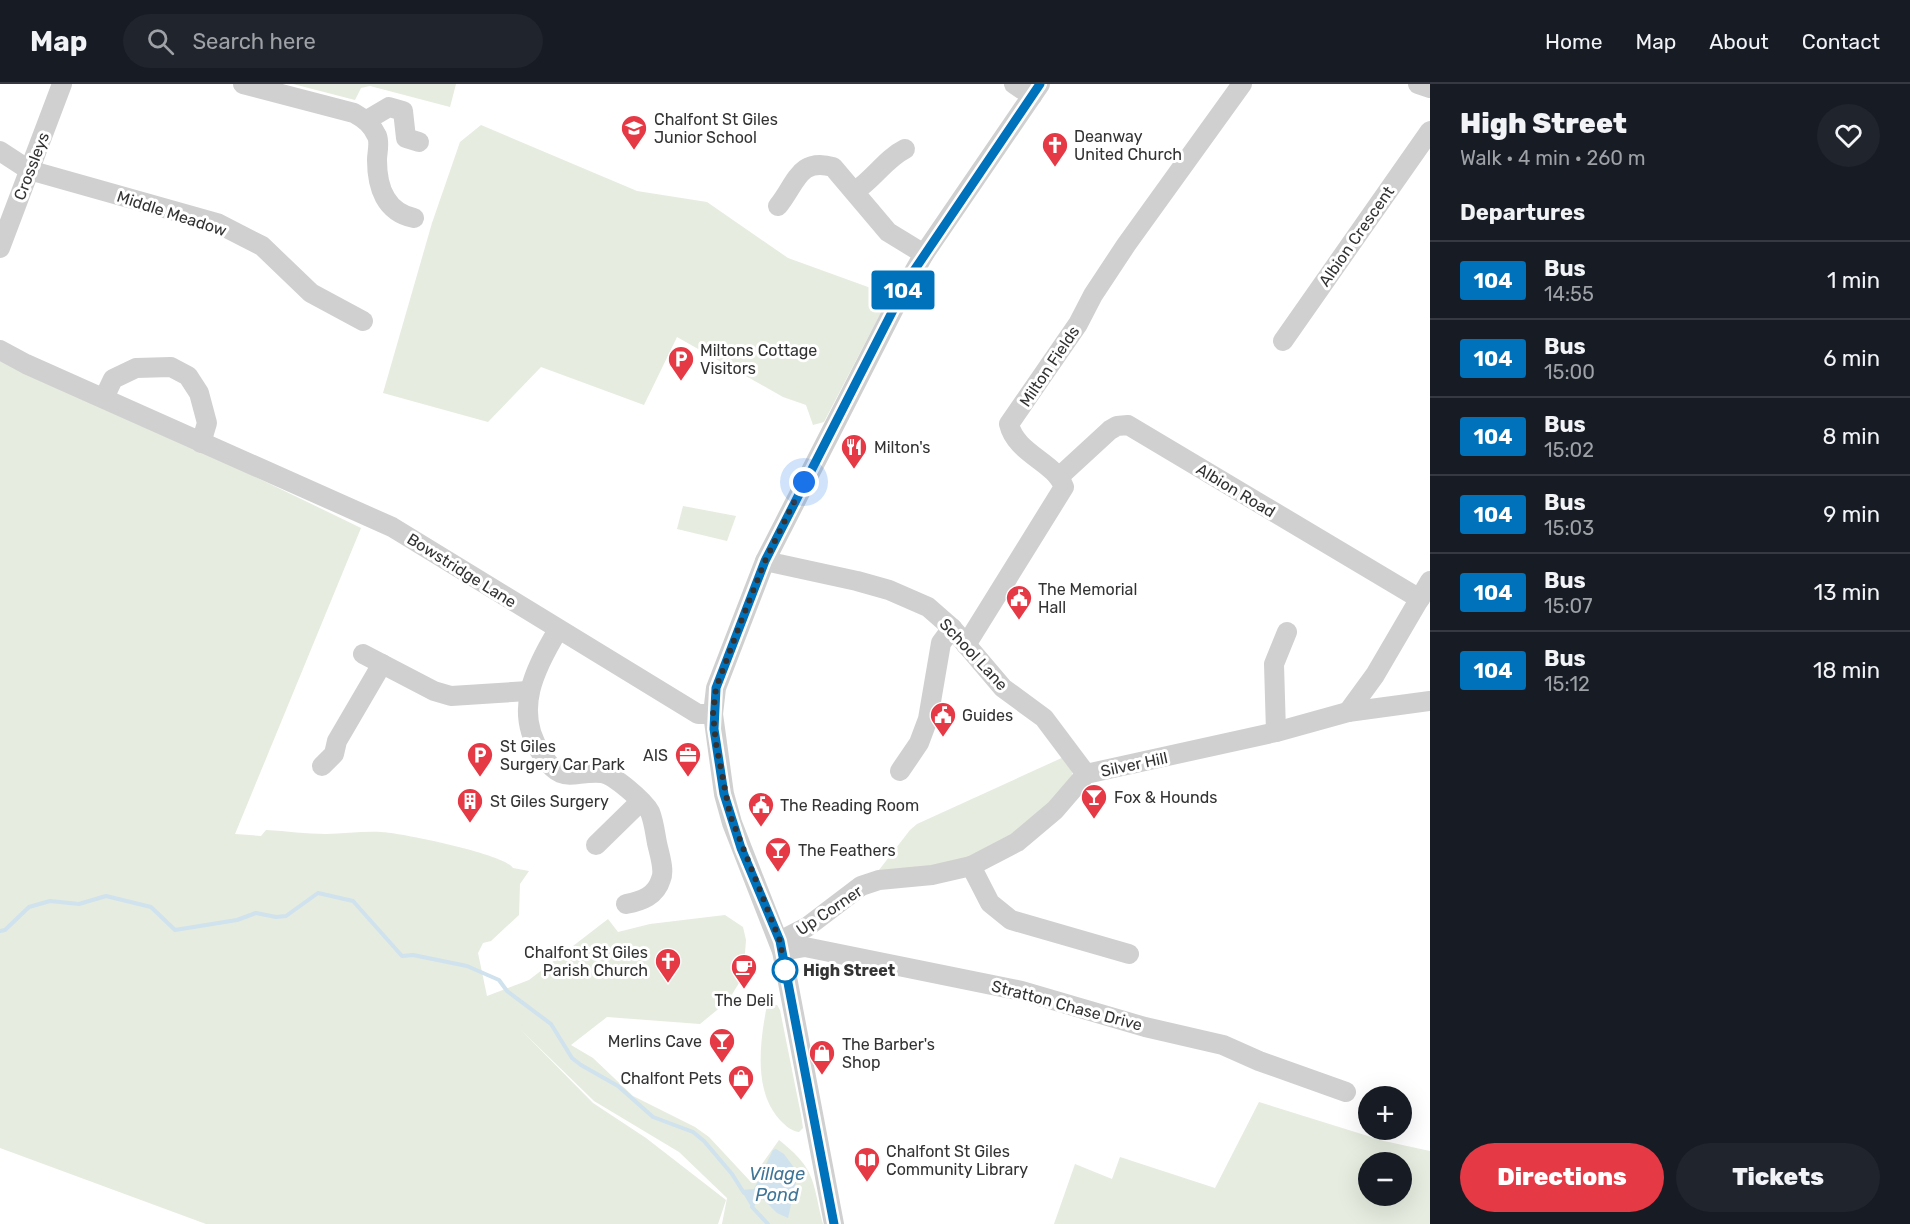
<!DOCTYPE html>
<meta charset="utf-8">
<style>
body{margin:0;font-family:Rubik,sans-serif;background:#20242c;color:#f1f3f6;height:100vh;display:flex;flex-direction:column;font-size:22px;white-space:nowrap}
*{box-sizing:border-box;margin:0}
p{font-size:20px;color:#9ea1a6}
.icon{flex:none;width:33px;height:33px;fill:none;stroke:currentColor;stroke-width:2;stroke-linecap:round;stroke-linejoin:round}
.map{position:relative;flex:1;overflow:hidden}
.side{display:flex;flex-direction:column;background:#171b24;width:480px}
.side>*{flex:none}
.badge{padding:0 12px;border-radius:4px;font-size:21px;line-height:39px}
.tools{position:absolute;left:1358px;top:1002px;display:grid;gap:12px}
.tools a{display:grid;place-items:center;width:54px;height:54px;border-radius:50%;background:#171b24;box-shadow:0 6px 24px #0002;font-size:30px}
.you{position:absolute;width:30px;height:30px;margin:-15px;border:4px solid #fff;border-radius:50%;background:#1a73e8;box-shadow:0 0 0 9px #1a73e833}
.map>.badge{position:absolute;translate:-50% -50%;box-shadow:0 0 0 3px #fff}
h2{padding:0 30px;font-size:22px;line-height:54px}
.round{display:grid;place-items:center;flex:none;width:63px;height:63px;border-radius:32px;background:#20242c}
.summary{display:flex;align-items:center;justify-content:space-between;height:102px;padding:0 30px}
h1{font-size:28px;font-weight:800;line-height:45px}
.action{display:flex;gap:12px;margin-top:auto;padding:12px 30px}
.action a{flex:1;height:69px;border-radius:36px;background:#e63946;color:#fff;font-size:24px;font-weight:800;line-height:69px;text-align:center}
.action a+a{background:#20242c;color:#f1f3f6}
ul{padding:0;list-style:none}
li{display:flex;align-items:center;gap:18px;height:78px;padding:0 30px;border-top:2px solid #363941}
li div{flex:1}
li b{display:block;font-size:22px}
li em{font-style:normal}
li .badge{min-width:66px;font-weight:700;text-align:center}
header{display:flex;align-items:center;gap:36px;box-sizing:border-box;height:84px;padding:0 30px;background:#171b24;border-bottom:2px solid #363941}
header strong{font-size:28px}
nav{display:flex;gap:33px;margin-inline-start:auto;font-size:21px}
.search{width:420px;height:54px;background:#20242c;display:flex;align-items:center;gap:15px;box-sizing:border-box;padding:0 21px;border-radius:33px;color:#9ea1a6;font-size:22px}
main{display:flex;flex:1;min-height:0}
.map>svg:first-child{display:block}
.green{fill:#e6ecdf;fill-rule:evenodd}
.water{fill:#cfe2ee}
.lines{fill:none;stroke-linecap:round;stroke-linejoin:round}
.stream{stroke:#cfe2ee;stroke-width:4}
.minor{stroke:#d0d0d0;stroke-width:20}
.line-casing{stroke:#fff;stroke-width:14}
.line{stroke:#0072bc;stroke-width:9}
.walk{stroke:#333;stroke-width:6;stroke-dasharray:0 10.8}
.stop-dot{fill:#fff;stroke:#0072bc;stroke-width:3}
.labels{text-anchor:middle;stroke-width:6;stroke-linejoin:round;paint-order:stroke}
.poi-label{font-size:16px;fill:#333;stroke:#fff;text-anchor:start}
.street-label{font-size:16px;fill:#333;stroke:#fff}
.stop-label{font-size:16px;font-weight:bold;fill:#333;stroke:#fff;text-anchor:start}
.water-label{font-size:18px;font-style:italic;fill:#3f7597;stroke:#fff}
</style>
<header>
<strong>Map</strong>
<div class="search"><svg class="icon" aria-label="search" viewBox="0 0 24 24"><circle cx="10" cy="10" r="6"/><path d="M15 15l6 6"/></svg>Search here</div>
<nav><a>Home</a><a>Map</a><a>About</a><a>Contact</a></nav>
</header>
<main>
<div class="map">
<svg width="1430" height="1140" viewBox="0 0 1430 1140">
<rect width="100%" height="100%" fill="#fff"/>
<!-- green -->
<g class="green">
<polygon points="293,0 456,0 450,23 370,2 361,4 355,16"/>
<polygon points="481,41 637,107 707,118 788,174 890,211 824,338 813,341 806,321 783,313 677,253 644,321 541,283 488,338 383,309 432,139 460,58"/>
<path d="M0 269 361 444 235 750 261 752 266 746C286 747 306 750 326 750 344 750 363 747 381 748 401 749 505 770 513 784L529 787 520 800 519 831 491 857 483 859 478 869 487 912 529 896 608 835 618 848 650 840 725 831 743 843 746 856 744 882 754 883 753 889 742 887 739 899 728 917 700 940 607 933 571 961 593 974 633 1012 695 1043 709 1053 750 1097 779 1056C817 1086 812 1097 823 1140H722L727 1114 679 1068 594 1017 520 945 593 1019 646 1054 726 1116 718 1140H206L0 1064Z"/>
<polygon points="683,422 736,432 727,457 677,445"/>
<polygon points="1066,672 1073,685 1072,693 1049,722 990,767 931,786 879,786 910,746 917,740"/>
<path d="M770 920 777 921 780 926 801 1031 803 1044 799 1048C791 1047 786 1042 780 1036 753 1007 760 957 767 921Z"/>
<path d="M1259 1018 1384 1057 1430 1067V1140H1054L1075 1080 1112 1095 1120 1073 1215 1104ZM1368 1078H1401V1112H1368Z"/>
</g>
<!-- water -->
<polygon class="water" points="776,1065 784,1070 798,1089 788,1134 777,1129 761,1113 757,1115 753,1126 741,1106 754,1105 773,1066"/>
<g class="lines">
<!-- stream -->
<g class="stream">
<polyline points="0,847 5,846 29,823 50,817 79,820 106,812 151,823 175,846 237,836 256,829 276,833 286,832 318,809 353,817 402,872 413,871 467,882 499,896 507,907 551,940 572,974 581,981 618,1002 653,1033 693,1048 704,1057 732,1090 744,1109"/>
<polyline points="752,1123 768,1140"/>
</g>
<!-- minor -->
<g class="minor">
<path d="M243 0 354 29C365 35 372 41 377 52 380 59 377 69 377 76 377 103 385 128 414 134"/>
<polyline points="1014,0 1032,12"/>
<polyline points="1418,0 1430,4"/>
<polyline points="367,36 389,23 403,27 406,54 419,58"/>
<polyline points="0,67 29,86 217,139 262,162 311,209 363,237"/>
<path d="M855 107C874 95 885 75 905 65"/>
<path d="M778 122C796 100 799 73 833 83L888 148 924 170"/>
<polyline points="0,164 62,0"/>
<polyline points="1283,257 1430,47"/>
<polyline points="0,266 26,280 392,443 698,630 713,630"/>
<polyline points="104,314 113,295 136,284 171,283 188,292 199,309 207,339 201,359"/>
<polyline points="1060,392 1110,346 1117,342 1128,341 1420,515"/>
<polyline points="765,477 857,497 889,506 928,523 952,544 1003,604 1044,634 1086,690"/>
<path d="M558 546C535 584 513 627 541 669 562 702 571 687 601 689 613 690 644 717 650 728 654 738 655 749 657 759 659 769 665 786 661 795 656 812 642 817 626 820"/>
<path d="M966 561 1064 403C1054 377 1016 370 1009 340L1078 240 1093 211 1126 161 1242 0"/>
<polyline points="363,570 434,607 451,612 528,607"/>
<polyline points="1348,628 1375,591 1430,497"/>
<polyline points="1276,648 1274,580 1287,548"/>
<polyline points="322,682 334,670 337,657 382,580"/>
<polyline points="900,687 919,659 928,635 941,559 952,544"/>
<polyline points="596,761 640,718"/>
<polyline points="971,782 990,819 1011,836 1129,870"/>
<polyline points="780,857 807,843 861,802 879,796 932,791 971,782 1017,758 1055,726 1086,690 1276,648 1348,628 1430,617"/>
<polyline points="782,867 805,863 1022,907 1145,943 1223,961 1259,977 1346,1008"/>
<polyline points="834,1140 782,867 732,739 724,710 713,630 716,604 765,477 903,207 924,170 1040,0"/>
</g>
</g>
<g class="lines">
<!-- line casing -->
<g class="line-casing">
<polyline id="line" points="834,1140 780,857 741,764 724,710 714,645 716,604 765,477 911,191 1040,0"/>
</g>
<!-- line -->
<use href="#line" class="line"/>
<!-- walk -->
<polyline class="walk" points="785,886 786,892 780,857 730,731 716,660 713,630 716,604 742,535 765,477 804,398"/>
</g>
<!-- icons -->
<defs>
<g id="school-pin" transform="scale(1.35)"><path d="M0 17L-7.5 6A9.5 9.5 0 1 1 7.5 6Z" fill="#e63946" stroke="#fff"/><path d="M0-5L7-2L0 1L-7-2ZM-4 1L0 2.5L4 1V4Q0 6-4 4Z" fill="#fff"/></g>
<g id="church-pin" transform="scale(1.35)"><path d="M0 17L-7.5 6A9.5 9.5 0 1 1 7.5 6Z" fill="#e63946" stroke="#fff"/><path d="M-1.2-6h2.4v3.5h3.3v2.4h-3.3V6h-2.4V-.1h-3.3v-2.4h3.3Z" fill="#fff"/></g>
<g id="parking-pin" transform="scale(1.35)"><path d="M0 17L-7.5 6A9.5 9.5 0 1 1 7.5 6Z" fill="#e63946" stroke="#fff"/><path d="M-3.5-5.5H1a3.5 3.5 0 0 1 0 7H-1V5.5H-3.5ZM-1-3.4V-.6H.8a1.4 1.4 0 0 0 0-2.8Z" fill="#fff"/></g>
<g id="restaurant-pin" transform="scale(1.35)"><path d="M0 17L-7.5 6A9.5 9.5 0 1 1 7.5 6Z" fill="#e63946" stroke="#fff"/><path d="M-5-6h1v4h1v-4h1v4h1v-4h1v5L-1.5 .5V6h-2V.5L-5-1ZM5-6V6H3V1.5H1.5Q1.5-4 5-6Z" fill="#fff"/></g>
<g id="civic-pin" transform="scale(1.35)"><path d="M0 17L-7.5 6A9.5 9.5 0 1 1 7.5 6Z" fill="#e63946" stroke="#fff"/><path d="M-.6-6.5H3V-4.5H.6V-3L4-1V1h2V6H-6V1h2V-1L-.6-3ZM-1.2 2.5V6h2.4V2.5Z" fill="#fff"/></g>
<g id="office-pin" transform="scale(1.35)"><path d="M0 17L-7.5 6A9.5 9.5 0 1 1 7.5 6Z" fill="#e63946" stroke="#fff"/><path d="M-6-3h4V-5.5h4V-3h4V5H-6ZM-1-4.5V-3h2v-1.5ZM-6 0V1H6V0Z" fill="#fff"/></g>
<g id="bar-pin" transform="scale(1.35)"><path d="M0 17L-7.5 6A9.5 9.5 0 1 1 7.5 6Z" fill="#e63946" stroke="#fff"/><path d="M-6-5H6L.8 .8V4.5H3.5V6h-7V4.5H-.8V.8Z" fill="#fff"/></g>
<g id="building-pin" transform="scale(1.35)"><path d="M0 17L-7.5 6A9.5 9.5 0 1 1 7.5 6Z" fill="#e63946" stroke="#fff"/><path d="M-4-6H4V6H1V3H-1V6H-4ZM-2.5-4.3h1.7v1.8h-1.7ZM.8-4.3h1.7v1.8H.8ZM-2.5-1h1.7V.8h-1.7ZM.8-1h1.7V.8H.8Z" fill="#fff"/></g>
<g id="cafe-pin" transform="scale(1.35)"><path d="M0 17L-7.5 6A9.5 9.5 0 1 1 7.5 6Z" fill="#e63946" stroke="#fff"/><path d="M-5.5-4.5H6V0H3Q3 3.5 0 3.5H-2.5Q-5.5 3.5-5.5 0ZM3-3.2v2h1.7v-2ZM-6 4.5H4V6H-6Z" fill="#fff"/></g>
<g id="shop-pin" transform="scale(1.35)"><path d="M0 17L-7.5 6A9.5 9.5 0 1 1 7.5 6Z" fill="#e63946" stroke="#fff"/><path d="M-5-2.5h2.3a2.7 3.5 0 0 1 5.4 0H5L5.5 6h-11ZM-1.5-2.5h3a1.5 2.3 0 0 0-3 0Z" fill="#fff"/></g>
<g id="library-pin" transform="scale(1.35)"><path d="M0 17L-7.5 6A9.5 9.5 0 1 1 7.5 6Z" fill="#e63946" stroke="#fff"/><path d="M-6-4Q-3-5.5-.7-3.5V5Q-3 3-6 4ZM6-4Q3-5.5 .7-3.5V5Q3 3 6 4Z" fill="#fff"/></g>
</defs>
<g fill-rule="evenodd">
<use href="#school-pin" x="634" y="44"/>
<use href="#church-pin" x="1055" y="61"/>
<use href="#parking-pin" x="681" y="275"/>
<use href="#restaurant-pin" x="854" y="363"/>
<use href="#civic-pin" x="1019" y="514"/>
<use href="#civic-pin" x="943" y="631"/>
<use href="#parking-pin" x="480" y="671"/>
<use href="#office-pin" x="688" y="671"/>
<use href="#bar-pin" x="1094" y="713"/>
<use href="#building-pin" x="470" y="717"/>
<use href="#civic-pin" x="761" y="721"/>
<use href="#bar-pin" x="778" y="766"/>
<use href="#church-pin" x="668" y="877"/>
<use href="#cafe-pin" x="744" y="883"/>
<use href="#bar-pin" x="722" y="957"/>
<use href="#shop-pin" x="822" y="969"/>
<use href="#shop-pin" x="741" y="994"/>
<use href="#library-pin" x="867" y="1076"/>
</g>
<!-- markers -->
<circle class="stop-dot" cx="785" cy="886" r="12"/>
<g class="labels">
<!-- poi labels -->
<g class="poi-label">
<text x="654" y="41">Chalfont St Giles<tspan x="654" dy="18">Junior School</tspan></text>
<text x="1074" y="58">Deanway<tspan x="1074" dy="18">United Church</tspan></text>
<text x="700" y="272">Miltons Cottage<tspan x="700" dy="18">Visitors</tspan></text>
<text x="874" y="369">Milton's</text>
<text x="1038" y="511">The Memorial<tspan x="1038" dy="18">Hall</tspan></text>
<text x="962" y="637">Guides</text>
<text x="500" y="668">St Giles<tspan x="500" dy="18">Surgery Car Park</tspan></text>
<text x="668" y="677" text-anchor="end">AIS</text>
<text x="1114" y="719">Fox &amp; Hounds</text>
<text x="490" y="723">St Giles Surgery</text>
<text x="780" y="727">The Reading Room</text>
<text x="798" y="772">The Feathers</text>
<text x="648" y="874" text-anchor="end">Chalfont St Giles<tspan x="648" dy="18">Parish Church</tspan></text>
<text x="744" y="922" text-anchor="middle">The Deli</text>
<text x="702" y="963" text-anchor="end">Merlins Cave</text>
<text x="842" y="966">The Barber's<tspan x="842" dy="18">Shop</tspan></text>
<text x="722" y="1000" text-anchor="end">Chalfont Pets</text>
<text x="886" y="1073">Chalfont St Giles<tspan x="886" dy="18">Community Library</tspan></text>
</g>
<!-- street labels -->
<g class="street-label">
<text transform="translate(31 82) rotate(-69)" y="6">Crossleys</text>
<text transform="translate(172 129) rotate(18)" y="6">Middle Meadow</text>
<text transform="translate(1356 152) rotate(-55)" y="6">Albion Crescent</text>
<text transform="translate(1049 282) rotate(-56)" y="6">Milton Fields</text>
<text transform="translate(1236 406) rotate(31)" y="6">Albion Road</text>
<text transform="translate(462 486) rotate(32)" y="6">Bowstridge Lane</text>
<text transform="translate(974 570) rotate(47)" y="6">School Lane</text>
<text transform="translate(1134 680) rotate(-12)" y="6">Silver Hill</text>
<text transform="translate(829 826) rotate(-34)" y="6">Up Corner</text>
<text transform="translate(1067 921) rotate(15)" y="6">Stratton Chase Drive</text>
</g>
<!-- stop labels -->
<g class="stop-label">
<text x="803" y="892">High Street</text>
</g>
<!-- water labels -->
<g class="water-label">
<text x="777" y="1096">Village<tspan x="777" dy="21">Pond</tspan></text>
</g>
</g>
</svg>
<div class="tools">
<a>+</a>
<a>−</a>
</div>
<div class="you" style="left:804px;top:398px"></div>
<b class="badge" style="left:903px;top:206px;background:#0072bc;color:#fff">104</b>
</div>
<section class="side">
<div class="summary"><div><h1>High Street</h1><p>Walk · 4 min · 260 m</p></div><a class="round"><svg class="icon" aria-label="heart" viewBox="0 0 24 24"><path d="M12 20l-8-8c-3-5 5-10 8-4 3-6 11-1 8 4z"/></svg></a></div>
<h2>Departures</h2>
<ul>
<li><span class="badge" style="background:#0072bc;color:#fff">104</span><div><b>Bus</b><p>14:55</p></div><em>1 min</em></li>
<li><span class="badge" style="background:#0072bc;color:#fff">104</span><div><b>Bus</b><p>15:00</p></div><em>6 min</em></li>
<li><span class="badge" style="background:#0072bc;color:#fff">104</span><div><b>Bus</b><p>15:02</p></div><em>8 min</em></li>
<li><span class="badge" style="background:#0072bc;color:#fff">104</span><div><b>Bus</b><p>15:03</p></div><em>9 min</em></li>
<li><span class="badge" style="background:#0072bc;color:#fff">104</span><div><b>Bus</b><p>15:07</p></div><em>13 min</em></li>
<li><span class="badge" style="background:#0072bc;color:#fff">104</span><div><b>Bus</b><p>15:12</p></div><em>18 min</em></li>
</ul>
<div class="action"><a>Directions</a><a>Tickets</a></div>
</section>
</main>
